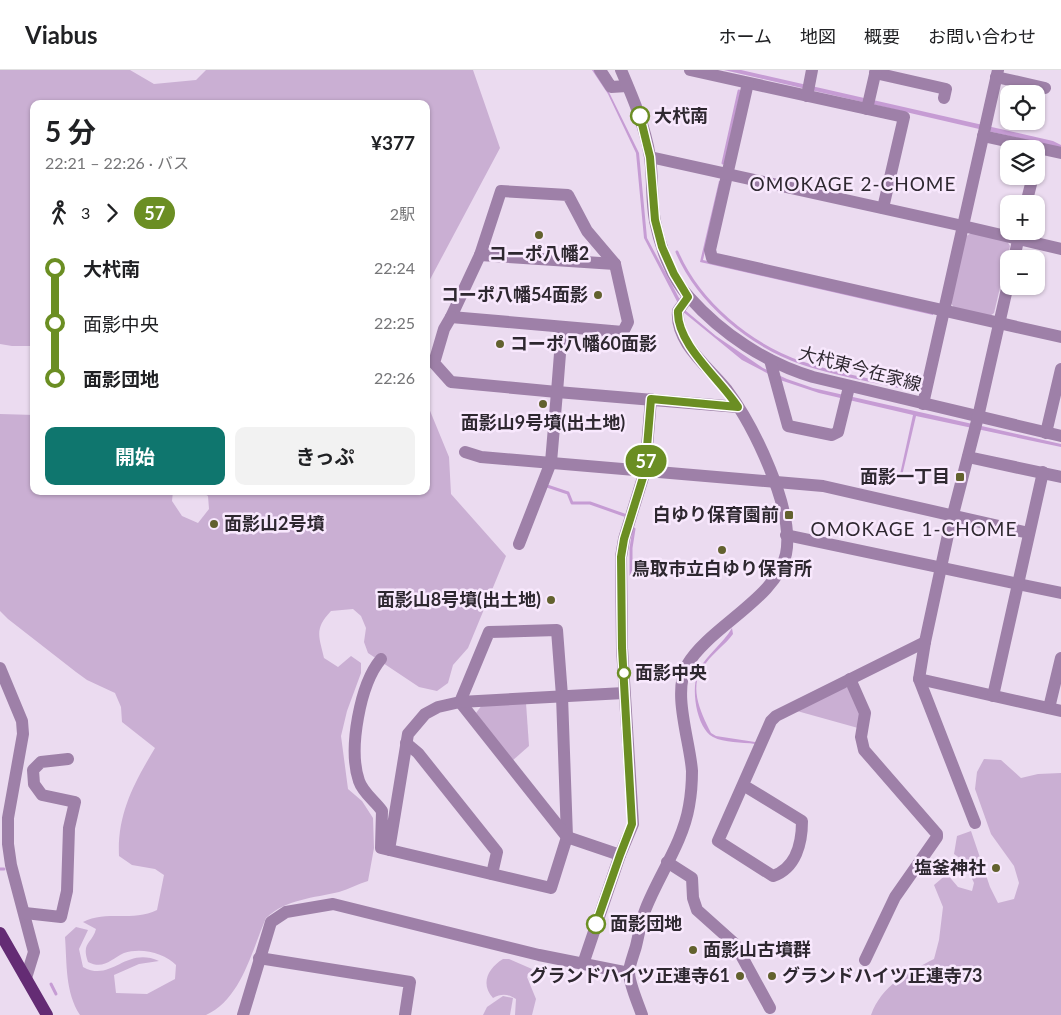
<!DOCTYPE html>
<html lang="ja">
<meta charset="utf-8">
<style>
body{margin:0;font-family:Lato,"Noto Sans JP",sans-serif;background:#f2f2f2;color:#202124;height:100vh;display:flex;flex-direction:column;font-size:19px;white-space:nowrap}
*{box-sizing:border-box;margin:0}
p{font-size:16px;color:#757577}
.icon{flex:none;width:28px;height:28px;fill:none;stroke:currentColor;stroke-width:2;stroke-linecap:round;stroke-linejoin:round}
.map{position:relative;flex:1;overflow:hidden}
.sheet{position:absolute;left:30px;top:30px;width:400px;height:395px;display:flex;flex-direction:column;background:#fff;border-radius:10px;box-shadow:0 1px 4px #0004}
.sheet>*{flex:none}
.badge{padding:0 10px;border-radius:16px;font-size:18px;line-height:32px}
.buttons{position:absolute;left:1000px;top:15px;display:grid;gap:10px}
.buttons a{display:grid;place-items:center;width:45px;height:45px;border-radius:10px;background:#fff;box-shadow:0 1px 4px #0004;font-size:25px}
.map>.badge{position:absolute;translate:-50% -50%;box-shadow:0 0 0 2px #fff}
.legs{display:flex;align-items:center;gap:8px;height:55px;padding:0 15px;font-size:16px}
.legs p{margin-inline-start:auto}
.headline{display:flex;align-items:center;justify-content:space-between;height:85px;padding:0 15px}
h1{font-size:28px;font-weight:700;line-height:38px}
.button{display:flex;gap:10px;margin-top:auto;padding:10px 15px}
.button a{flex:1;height:58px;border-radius:10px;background:#0f766e;color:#fff;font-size:20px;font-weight:700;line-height:58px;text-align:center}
.button a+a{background:#f2f2f2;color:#202124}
ul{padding:0 15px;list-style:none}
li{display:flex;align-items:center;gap:18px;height:55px;font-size:19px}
li i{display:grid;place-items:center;width:8px;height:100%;margin:0 6px;background:currentColor}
li i::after{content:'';width:12px;height:12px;margin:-6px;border:4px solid;border-radius:50%;background:#fff}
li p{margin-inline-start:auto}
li:first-child i{background:linear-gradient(#0000 50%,currentColor 0)}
li:last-child i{background:linear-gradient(currentColor 50%,#0000 0)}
header{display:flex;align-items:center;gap:30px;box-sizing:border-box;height:70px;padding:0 25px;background:#fff;border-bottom:1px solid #e0e0e0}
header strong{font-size:24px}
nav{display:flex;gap:28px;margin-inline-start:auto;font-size:18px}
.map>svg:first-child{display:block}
.green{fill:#caafd3}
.water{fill:#c69cd4}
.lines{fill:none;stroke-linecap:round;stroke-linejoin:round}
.stream{stroke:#c69cd4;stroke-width:3}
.minor{stroke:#9e80a8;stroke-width:12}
.major{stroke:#642c74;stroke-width:12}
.line-1-casing{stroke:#fff;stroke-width:11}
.line-1{stroke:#6b8e23;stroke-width:8}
.stop-1-dot{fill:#fff;stroke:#6b8e23;stroke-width:2.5}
.poi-dot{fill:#62612e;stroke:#f8e8fd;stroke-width:2}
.labels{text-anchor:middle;stroke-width:5;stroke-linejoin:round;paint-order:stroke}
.stop-label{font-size:18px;font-weight:bold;fill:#2e2830;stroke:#f8e8fd;text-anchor:start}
.poi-label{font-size:18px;font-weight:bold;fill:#2e2830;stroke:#f8e8fd;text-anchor:end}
.street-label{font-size:18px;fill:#2e2830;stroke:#f8e8fd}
.neighbourhood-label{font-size:19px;letter-spacing:1px;fill:#2e2830;stroke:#f8e8fd}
</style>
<header>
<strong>Viabus</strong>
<nav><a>ホーム</a><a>地図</a><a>概要</a><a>お問い合わせ</a></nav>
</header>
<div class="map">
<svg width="1061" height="945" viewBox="0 0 1061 945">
<rect width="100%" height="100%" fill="#ebdbf0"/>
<!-- green -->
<g class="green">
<polygon points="0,0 130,0 154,14 196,10 206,0 473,0 500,78 426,217 426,34 34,34 34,276 12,276 0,274"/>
<polygon points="971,163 1007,171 1010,176 994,243 990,246 954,238 951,233 965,167"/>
<path d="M426 331 449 387 451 424 506 486 468 578 453 595 448 613 437 621 419 617 368 583 364 572 366 558 361 546 353 539 331 541C314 559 319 566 324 588L338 597 351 586 361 593V603L347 641 341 666 348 719 362 731 373 748 374 778 368 811C358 814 349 819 339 822 314 828 286 829 266 848 252 880 241 930 206 945H80C65 922 67 894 65 867L76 857 88 860 79 879 83 897C112 913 125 876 159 891L139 894 114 905 116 923 147 924 175 909 176 895C165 883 141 877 124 883 111 889 104 900 88 892 81 872 92 874 96 859L83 852C106 840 133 852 157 840L164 805 155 799 132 795 119 786C117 744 134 713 155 678L122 652 121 637 115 623 87 610 76 602 8 549 0 541V344L34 345V421H173L172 431 182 446 198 453 209 439 208 426 200 421H426Z"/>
<polygon points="845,617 852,619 860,639 858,658 797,641"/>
<polygon points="526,633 529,676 512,691 476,643 482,635"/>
<path d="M984 689 1001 690 1021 708 1038 704 1061 703V945H871C882 915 907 903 934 889L939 870 943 837 934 815 947 804 958 817 972 821 974 813 964 791 954 784 957 766 971 761 990 817 998 833 1014 829 1019 813 1014 796 991 764 975 719 977 702Z"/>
<path d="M503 889H509L532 899 527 907 536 929 532 945H515L516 929C508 924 502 923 493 928 480 914 488 898 503 889Z"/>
<polygon points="503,926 513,928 510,945 483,945 487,937"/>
</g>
<!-- water -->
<g class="water">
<polygon points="592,0 596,0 603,10 639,83 647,168 686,241 716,266 763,298 787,309 813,318 1061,374 1061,377 916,346 901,410 899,409 913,345 819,323 780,310 742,290 682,241 644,168 636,83 608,24"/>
<polygon points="724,0 741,0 1053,71 1061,75 1061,78"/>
<polygon points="719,111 721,111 703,190 933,243 933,245 700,192"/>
<path d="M732 558 733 564C725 575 714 582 706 593 687 614 700 641 711 663L716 666 755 672V674C742 672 724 673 713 667 696 658 690 616 699 600 707 584 723 574 732 558Z"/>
</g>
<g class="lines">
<!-- stream -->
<g class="stream">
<polyline points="723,93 739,21"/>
<path d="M677 182C699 233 750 275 802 293 840 306 881 312 920 321V319"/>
<polyline points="547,416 568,423 572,433 590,433 624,445"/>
<polyline points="631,505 631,478 634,459"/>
<polyline points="0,799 4,799"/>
<polyline points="51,914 56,924"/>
</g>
<!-- minor -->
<g class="minor">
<polyline points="600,0 611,17 627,16"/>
<path d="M621 0C633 28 645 56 650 87 653 108 651 130 655 151 660 176 671 208 689 227 722 264 766 293 813 307L1061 366"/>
<polyline points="690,0 904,47 883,138"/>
<polyline points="875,3 946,19 944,28"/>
<polyline points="996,7 1045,18"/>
<polyline points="748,13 710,180 712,188 1061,267"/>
<polyline points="807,26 812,0"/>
<polyline points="867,39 876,0"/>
<polyline points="983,66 1061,83"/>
<polyline points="650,87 963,156 1061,179"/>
<polyline points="1036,90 1039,78"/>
<polygon points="501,121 568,125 587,161 615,194 628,252 623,262 451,247 480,185"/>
<polyline points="1026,134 1033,106"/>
<polyline points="480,185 615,194"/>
<polyline points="1014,189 1020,161"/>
<polyline points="451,247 444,259 434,293 451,312 557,322 562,258"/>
<polyline points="770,290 788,356 832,365 838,362 849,317"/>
<polyline points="923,334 998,0"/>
<polyline points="1046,363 1061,299"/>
<polyline points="465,382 481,387 823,416 1029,463"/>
<polyline points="968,387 1061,407"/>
<polyline points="786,465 1061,523"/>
<polyline points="519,474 551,392 557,322 738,337"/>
<path d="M381 589C360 614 348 679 359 711 363 723 375 731 382 741L381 778 551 818 567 767 562 626 557 560 489 562 460 632 438 637 425 644 408 664 389 780"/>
<polyline points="0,598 22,651 23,664 8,748 8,774 11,795 34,882 26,908"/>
<polyline points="850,609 865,643 861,667 864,680 937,764 937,767 895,827 865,890"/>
<polyline points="919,609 1061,641"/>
<polyline points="993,626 1043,402"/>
<polyline points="460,632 567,767 620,785"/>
<polyline points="460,632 624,623"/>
<polyline points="1049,638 1061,588"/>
<polyline points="406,673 418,683 497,782 492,804"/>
<path d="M743 715 802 751C802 773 796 798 773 806L718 771 771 651 776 646 925 572"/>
<polyline points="975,753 919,609 925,572 949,460 978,347 1009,210"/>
<polyline points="667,792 692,808 693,828 697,840 735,874 770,938"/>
<polyline points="25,843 61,847 67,821 69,758 75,732 42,725 34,714 33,700 41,692 68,689"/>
<polyline points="259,888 410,912 405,945"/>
<polyline points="583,894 620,785 633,754 622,578 621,487 624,469 645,401 651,329"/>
<polyline points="243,945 271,852 286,842 333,834 539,885 629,903"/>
<path d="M642 945C638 933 630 916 629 903 629 895 634 884 636 876 639 864 641 850 646 838 659 805 683 772 689 736 691 725 692 712 692 701 690 671 672 623 687 595 709 557 777 528 786 484 795 439 753 355 727 320 709 297 675 273 678 241L688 227"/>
</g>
<!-- major -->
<polyline class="major" points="0,863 47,945"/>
</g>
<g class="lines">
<!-- line-1 casing -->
<g class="line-1-casing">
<path id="line-1" d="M596 854 620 785 632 754 622 578 621 487 624 469 645 401 651 329 738 337C721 310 676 274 678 241L688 227 674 204 662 177 655 150 650 87 640 46"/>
</g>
<!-- line-1 -->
<use href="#line-1" class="line-1"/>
</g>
<!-- markers -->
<g class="stop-1-dot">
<circle cx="640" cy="46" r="9"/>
<circle cx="624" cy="603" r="6"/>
<circle cx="596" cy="854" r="9"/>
</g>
<g class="poi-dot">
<circle cx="539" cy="165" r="5"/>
<circle cx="598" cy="225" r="5"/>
<circle cx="500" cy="274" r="5"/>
<circle cx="543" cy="334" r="5"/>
<rect x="955" y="402" width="10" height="10" rx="2.5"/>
<rect x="784" y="440" width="10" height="10" rx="2.5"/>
<circle cx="214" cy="454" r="5"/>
<circle cx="722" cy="480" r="5"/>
<circle cx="551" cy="530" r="5"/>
<circle cx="996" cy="798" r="5"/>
<circle cx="693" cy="880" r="5"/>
<circle cx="740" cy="906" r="5"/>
<circle cx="772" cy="906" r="5"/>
</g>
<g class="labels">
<!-- stop labels -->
<g class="stop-label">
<text x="654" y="52">大杙南</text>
<text x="635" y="609">面影中央</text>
<text x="610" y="860">面影団地</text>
</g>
<!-- poi labels -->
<g class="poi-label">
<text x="539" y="190" text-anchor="middle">コーポ八幡2</text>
<text x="588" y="231">コーポ八幡54面影</text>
<text x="510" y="280" text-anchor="start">コーポ八幡60面影</text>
<text x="543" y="359" text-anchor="middle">面影山9号墳(出土地)</text>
<text x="950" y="413">面影一丁目</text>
<text x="779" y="451">白ゆり保育園前</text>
<text x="224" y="460" text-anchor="start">面影山2号墳</text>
<text x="722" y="505" text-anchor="middle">鳥取市立白ゆり保育所</text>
<text x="541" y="536">面影山8号墳(出土地)</text>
<text x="986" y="804">塩釜神社</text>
<text x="703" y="886" text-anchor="start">面影山古墳群</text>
<text x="730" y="912">グランドハイツ正連寺61</text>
<text x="782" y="912" text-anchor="start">グランドハイツ正連寺73</text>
</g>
<!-- street labels -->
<g class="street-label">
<text transform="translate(860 299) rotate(15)" y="6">大杙東今在家線</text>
</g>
<!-- neighbourhood labels -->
<g class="neighbourhood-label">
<text x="853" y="121">OMOKAGE 2-CHOME</text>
<text x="914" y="466">OMOKAGE 1-CHOME</text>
</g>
</g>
</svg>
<div class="buttons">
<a><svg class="icon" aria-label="locate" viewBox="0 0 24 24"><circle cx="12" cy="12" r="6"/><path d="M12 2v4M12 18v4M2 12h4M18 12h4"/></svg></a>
<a><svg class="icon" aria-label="layers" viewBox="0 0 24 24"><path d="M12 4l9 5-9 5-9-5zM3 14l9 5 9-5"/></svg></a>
<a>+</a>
<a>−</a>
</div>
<b class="badge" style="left:646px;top:391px;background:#6b8e23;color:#fff">57</b>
<section class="sheet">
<div class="headline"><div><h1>5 分</h1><p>22:21 – 22:26 · バス</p></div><b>¥377</b></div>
<div class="legs"><svg class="icon" aria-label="walk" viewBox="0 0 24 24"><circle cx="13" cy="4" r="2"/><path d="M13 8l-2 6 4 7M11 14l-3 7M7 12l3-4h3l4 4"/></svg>3<svg class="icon" aria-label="forward" viewBox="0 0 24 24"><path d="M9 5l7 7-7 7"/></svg><b class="badge" style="background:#6b8e23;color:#fff">57</b><p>2駅</p></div>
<ul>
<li><i style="color:#6b8e23"></i><b>大杙南</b><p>22:24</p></li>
<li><i style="color:#6b8e23"></i><span>面影中央</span><p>22:25</p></li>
<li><i style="color:#6b8e23"></i><b>面影団地</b><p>22:26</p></li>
</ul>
<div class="button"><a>開始</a><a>きっぷ</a></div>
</section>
</div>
